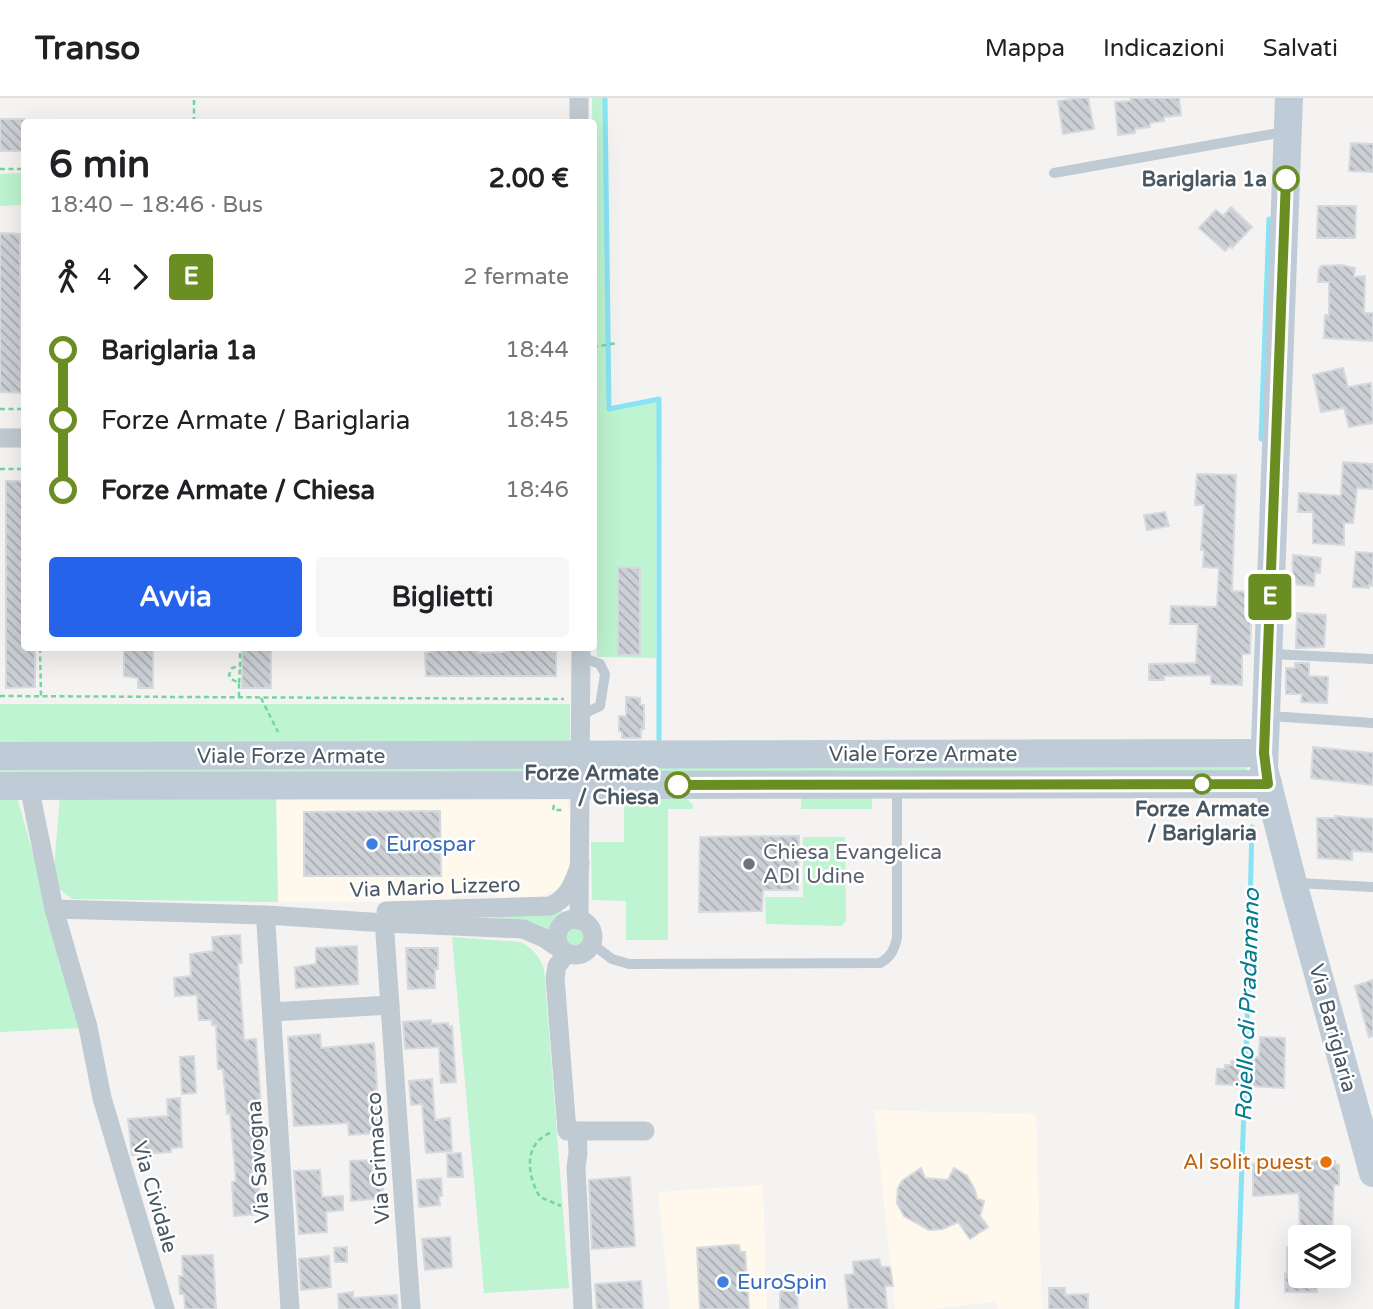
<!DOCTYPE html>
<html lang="it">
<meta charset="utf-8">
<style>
body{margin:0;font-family:"Varela Round",sans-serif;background:#f6f6f6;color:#202124;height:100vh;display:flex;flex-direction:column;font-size:26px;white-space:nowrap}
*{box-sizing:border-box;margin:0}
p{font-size:23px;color:#757577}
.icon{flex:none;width:38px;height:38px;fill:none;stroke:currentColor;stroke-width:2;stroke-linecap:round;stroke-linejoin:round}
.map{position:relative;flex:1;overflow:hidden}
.details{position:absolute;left:21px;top:21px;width:576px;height:532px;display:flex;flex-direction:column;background:#fff;border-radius:7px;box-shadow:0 7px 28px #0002}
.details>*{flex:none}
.badge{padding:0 14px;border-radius:5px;font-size:24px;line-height:46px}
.buttons{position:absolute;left:1288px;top:1127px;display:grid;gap:14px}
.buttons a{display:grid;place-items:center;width:63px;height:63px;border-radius:7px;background:#fff;box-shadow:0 7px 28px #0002;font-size:35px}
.map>.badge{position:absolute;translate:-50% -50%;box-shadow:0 0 0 4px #fff}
.legs{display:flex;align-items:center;gap:10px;height:77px;padding:0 28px;font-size:23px}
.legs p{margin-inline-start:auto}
.overview{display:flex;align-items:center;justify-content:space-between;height:119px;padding:0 28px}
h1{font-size:38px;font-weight:700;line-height:52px}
.button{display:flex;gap:14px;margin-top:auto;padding:14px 28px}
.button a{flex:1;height:80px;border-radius:7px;background:#2563eb;color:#fff;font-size:28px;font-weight:700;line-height:80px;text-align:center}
.button a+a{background:#f6f6f6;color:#202124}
ul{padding:0 28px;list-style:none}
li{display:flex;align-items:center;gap:24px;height:70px;font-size:26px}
li i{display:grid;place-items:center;width:10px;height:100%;margin:0 9px;background:currentColor}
li i::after{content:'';width:18px;height:18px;margin:-9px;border:5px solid;border-radius:50%;background:#fff}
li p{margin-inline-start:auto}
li:first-child i{background:linear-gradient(#0000 50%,currentColor 0)}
li:last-child i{background:linear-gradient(currentColor 50%,#0000 0)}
header{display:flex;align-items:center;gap:42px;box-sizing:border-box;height:98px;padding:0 35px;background:#fff;border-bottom:2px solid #e0e0e0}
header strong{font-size:33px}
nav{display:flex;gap:38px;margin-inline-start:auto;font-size:24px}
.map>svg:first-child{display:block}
.commercial{fill:#fef8ed}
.green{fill:#bef4d1}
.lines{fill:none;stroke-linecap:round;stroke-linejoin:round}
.stream{stroke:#88e4f5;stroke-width:5}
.building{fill:url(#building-back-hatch);stroke:#d6d9de;stroke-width:2}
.path{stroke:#72d6a0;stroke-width:2.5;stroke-dasharray:5 3.5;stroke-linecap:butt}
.lane{stroke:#bfcad3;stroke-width:10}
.street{stroke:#bfcad3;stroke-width:19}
.secondary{stroke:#bfccd7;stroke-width:28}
.line-1-casing{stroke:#fff;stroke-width:16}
.line-1{stroke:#6b8e23;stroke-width:10}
.stop-1-dot{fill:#fff;stroke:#6b8e23;stroke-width:3.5}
.shop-dot{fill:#3f7fe0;stroke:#fff;stroke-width:2.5}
.worship-dot{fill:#6b7280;stroke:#fff;stroke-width:2.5}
.food-dot{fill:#e8710a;stroke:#fff;stroke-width:2.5}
.labels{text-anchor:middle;stroke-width:5;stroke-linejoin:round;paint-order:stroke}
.stop-label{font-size:21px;font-weight:bold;fill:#485762;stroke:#fff;text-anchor:end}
.street-label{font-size:21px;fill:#485762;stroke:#fff}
.shop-label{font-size:21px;fill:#366cbe;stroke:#fff;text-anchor:start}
.worship-label{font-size:21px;fill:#5b616d;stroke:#fff;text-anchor:start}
.food-label{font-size:21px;fill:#c56008;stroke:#fff;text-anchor:end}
.water-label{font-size:23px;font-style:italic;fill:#047b92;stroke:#fff}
</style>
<header>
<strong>Transo</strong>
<nav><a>Mappa</a><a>Indicazioni</a><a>Salvati</a></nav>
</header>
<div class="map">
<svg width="1373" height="1211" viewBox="0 0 1373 1211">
<defs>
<pattern id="building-back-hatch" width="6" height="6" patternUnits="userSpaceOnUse" patternTransform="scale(1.75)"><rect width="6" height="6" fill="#ccd0d5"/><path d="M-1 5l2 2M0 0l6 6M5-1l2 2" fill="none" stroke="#a8acb0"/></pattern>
</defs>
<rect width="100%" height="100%" fill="#f5f2f2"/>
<!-- commercial -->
<g class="commercial">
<polygon points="276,697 565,700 570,709 573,763 560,790 539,799 500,800 488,795 460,796 450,804 278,804"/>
<polygon points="874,1012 1036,1016 1042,1211 997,1211 996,1204 931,1211 895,1211"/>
<polygon points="763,1087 767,1211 670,1211 658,1094"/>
</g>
<!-- green -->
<g class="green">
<polygon points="592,0 606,0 607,313 657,303 656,560 597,559"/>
<polygon points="24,75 24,107 0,108 0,76"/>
<rect x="0" y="606" width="570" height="41"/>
<rect x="594" y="664" width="653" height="14"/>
<polygon points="572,666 572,677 0,678 0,667"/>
<polygon points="624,696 683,697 693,707 693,711 668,711 668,842 626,842 626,803 592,802 591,744 624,744"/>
<polygon points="276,697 278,804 72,801 57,789 53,781 60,698"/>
<rect x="801" y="697" width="71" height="14"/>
<polygon points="0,698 17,699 82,930 0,934"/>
<polygon points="803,739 845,739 846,822 842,828 766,826 765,799 803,799"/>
<polygon points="562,810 563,816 551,833 538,827 495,823 495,814"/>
<circle cx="576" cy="839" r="12"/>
<path d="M452 839 520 844C533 850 538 857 544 870L569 1190 484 1195Z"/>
</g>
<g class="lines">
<!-- stream -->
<g class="stream">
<polyline points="605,0 609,311 659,301 659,641"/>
<polyline points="1261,341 1269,121"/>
<polyline points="1246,967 1252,729"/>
<polyline points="1237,1211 1245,980"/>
</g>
</g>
<!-- building -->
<g class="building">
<polygon points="1079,0 1088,0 1094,31 1063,36 1058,3"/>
<polygon points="1131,0 1179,0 1181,17 1164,19 1164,23 1150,25 1150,29 1135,31 1135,35 1118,37 1115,4 1131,3"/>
<rect x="0" y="21" width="24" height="32"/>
<polygon points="1351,45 1373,46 1373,74 1349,73"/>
<polygon points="1318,108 1356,108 1355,140 1317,140"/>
<polygon points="1231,109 1252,129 1232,150 1230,148 1225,153 1199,130 1216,112 1223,118"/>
<polygon points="0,135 20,136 21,295 0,294"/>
<polygon points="1342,167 1355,170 1354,179 1365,178 1364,215 1373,215 1373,243 1324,240 1325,217 1329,217 1329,184 1318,184 1319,171 1321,168"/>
<polygon points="1343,270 1348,289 1371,285 1373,325 1349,329 1344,310 1321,314 1313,277"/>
<polygon points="1343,364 1373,366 1373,391 1357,390 1353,425 1344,425 1344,447 1313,445 1313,414 1298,414 1299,395 1341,398"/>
<polygon points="1197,376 1236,377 1232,493 1252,494 1250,556 1242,556 1242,587 1211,586 1211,577 1164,578 1164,582 1149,582 1149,566 1196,565 1198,526 1170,526 1171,508 1217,509 1219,470 1203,469 1204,452 1201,452 1204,407 1195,407"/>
<polygon points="6,383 24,383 24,550 35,550 35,589 6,590"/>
<polygon points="1165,414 1169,428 1147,432 1144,417"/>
<polygon points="1356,454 1373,455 1373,488 1369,487 1369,490 1353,489"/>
<polygon points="1293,457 1321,460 1320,475 1315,474 1314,488 1292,486"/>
<polygon points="618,469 640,470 640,557 618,557"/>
<polygon points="1297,515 1326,517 1324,549 1296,550"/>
<polygon points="124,550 153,550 153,590 138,590 138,580 124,578"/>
<rect x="242" y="550" width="29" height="40"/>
<polygon points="430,550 477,550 478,555 504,554 504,550 553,550 553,554 556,554 556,578 426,578 425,555 430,554"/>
<polygon points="1295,565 1309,565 1309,578 1328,579 1327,605 1301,604 1302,596 1286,596 1286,570 1295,570"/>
<polygon points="626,599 640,600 640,607 644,607 644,631 641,631 641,640 622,640 622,634 619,633 619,618 626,618"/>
<polygon points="1313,649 1373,655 1373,687 1311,680"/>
<polygon points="440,713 441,778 304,778 304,714"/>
<polygon points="1335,718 1373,721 1373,754 1352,753 1352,762 1318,760 1317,720 1335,720"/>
<polygon points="799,738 798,792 763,792 762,813 699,814 700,739"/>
<polygon points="240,837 242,865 238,865 244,942 256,941 265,1061 257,1062 261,1116 234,1118 232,1084 236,1083 230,1015 227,1016 223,971 218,971 216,927 212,927 212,922 199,922 197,897 175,898 174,880 191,878 190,856 213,853 212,839"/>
<polygon points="357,848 358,886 296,890 295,869 316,866 316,850"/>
<polygon points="406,850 438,850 438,871 435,871 435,890 408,891"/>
<polygon points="1373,882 1373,938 1369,939 1355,888"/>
<polygon points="431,922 431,926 448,925 449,929 452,928 456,984 441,985 439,949 405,951 403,924"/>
<polygon points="320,936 321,950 374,945 380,1035 349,1037 348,1025 294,1028 288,939"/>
<polygon points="1260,939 1285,940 1284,990 1216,986 1217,971 1225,971 1225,967 1232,967 1231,963 1254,963 1255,959 1259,959"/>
<polygon points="194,958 196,995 182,996 180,959"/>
<polygon points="432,981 435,1022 450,1020 452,1053 426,1055 422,1006 411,1007 409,983"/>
<polygon points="180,1000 182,1049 171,1050 171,1054 132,1057 128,1021 168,1018 167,1001"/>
<polygon points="461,1055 463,1079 448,1079 447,1056"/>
<polygon points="375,1062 375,1071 381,1070 384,1100 351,1103 350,1063"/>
<polygon points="1279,1063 1335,1063 1336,1067 1339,1067 1339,1087 1334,1087 1332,1139 1300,1139 1299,1095 1253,1098 1253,1066 1279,1065"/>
<polygon points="921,1070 925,1080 948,1082 954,1070 967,1078 975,1092 977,1101 984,1103 980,1118 988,1129 970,1141 958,1124 943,1131 929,1132 904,1118 897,1105 898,1090 902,1083"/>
<polygon points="320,1072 322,1099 343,1098 343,1112 326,1114 327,1134 299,1136 294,1073"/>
<polygon points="630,1079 635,1148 592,1151 589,1082"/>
<polygon points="441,1080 442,1098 439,1098 440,1107 419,1109 417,1082"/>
<polygon points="450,1139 452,1169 425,1172 422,1141"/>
<polygon points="733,1147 739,1147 740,1154 745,1154 749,1211 700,1211 697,1150"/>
<polygon points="347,1149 347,1164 335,1164 334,1150"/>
<polygon points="1287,1149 1300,1149 1300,1178 1317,1178 1317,1194 1285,1194 1285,1175 1287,1175"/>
<polygon points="213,1157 216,1211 185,1211 184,1196 180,1196 179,1178 183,1178 182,1158"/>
<polygon points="329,1158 331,1189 301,1192 299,1161"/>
<polygon points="879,1161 881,1169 890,1169 893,1188 885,1188 887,1211 849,1211 845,1177 854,1176 853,1164"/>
<polygon points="641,1183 643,1211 597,1211 595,1186"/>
<polygon points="1049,1190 1065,1190 1065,1197 1088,1196 1088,1211 1049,1211"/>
<polygon points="780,1193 797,1193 798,1211 780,1211"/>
<polygon points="353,1194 353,1200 397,1197 398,1211 339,1211 338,1196"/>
</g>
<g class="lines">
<!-- path -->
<g class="path">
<polyline points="194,24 194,0"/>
<polyline points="0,71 24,71"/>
<polyline points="593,249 618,245"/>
<polyline points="0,311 24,311"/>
<polyline points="0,371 24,371"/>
<polyline points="40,550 41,599"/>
<polyline points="239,585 240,568"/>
<polyline points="0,598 564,601"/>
<polyline points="239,599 239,585 231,581 229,577 232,570 240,568 240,550"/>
<polyline points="261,600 278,634"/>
<polyline points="554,707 553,712 562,712"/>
<path d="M550 1035C523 1046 527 1078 540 1099L561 1108"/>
</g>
<!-- lane -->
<g class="lane">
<polyline points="1054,75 1284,34"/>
<polyline points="1272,556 1373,561"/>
<polyline points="581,559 600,566 605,576 600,608 581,617"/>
<polyline points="1269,618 1373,625"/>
<polyline points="1297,785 1373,789"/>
<path d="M592 846 612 861 629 866 880 865C891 859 894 852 897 840V687"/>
</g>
<!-- street -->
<g class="street">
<polyline points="579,0 579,24"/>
<polyline points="0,340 24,340"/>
<polyline points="29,688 54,811 266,817 385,825 523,831 544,840 562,852"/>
<polyline points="54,811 88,929 102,1000 165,1211"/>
<path d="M386 813 550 808C568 801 575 783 580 765"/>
<circle cx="575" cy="839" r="18"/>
<polyline points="579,822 581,550"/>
<polyline points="266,826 290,1211"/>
<polyline points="385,836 411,1211"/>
<polyline points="567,855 557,868 555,880 567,1033 645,1033"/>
<polyline points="272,914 390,907"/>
<polyline points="577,1033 578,1055 576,1069 583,1211"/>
</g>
<!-- secondary -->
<g class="secondary">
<polyline points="1289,0 1264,671 1293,785 1373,1075"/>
<polyline points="0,658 1264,655"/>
<polyline points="0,688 1268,686"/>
</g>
</g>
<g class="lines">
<!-- line-1 casing -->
<g class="line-1-casing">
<polyline id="line-1" points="678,687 1268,686 1264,655 1286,81"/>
</g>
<!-- line-1 -->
<use href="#line-1" class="line-1"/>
</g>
<!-- markers -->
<g class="stop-1-dot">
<circle cx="1286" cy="81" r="12"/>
<circle cx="1202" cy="686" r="9"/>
<circle cx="678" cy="687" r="12"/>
</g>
<g class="shop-dot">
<circle cx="372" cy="746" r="7"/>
<circle cx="723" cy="1184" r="7"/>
</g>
<circle class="worship-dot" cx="749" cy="766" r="7"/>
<circle class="food-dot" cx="1326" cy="1064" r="7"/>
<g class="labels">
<!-- stop labels -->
<g class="stop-label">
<text x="1267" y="88">Bariglaria 1a</text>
<text x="659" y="682">Forze Armate<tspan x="659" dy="24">/ Chiesa</tspan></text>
<text x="1202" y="718" text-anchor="middle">Forze Armate<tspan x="1202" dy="24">/ Bariglaria</tspan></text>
</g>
<!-- street labels -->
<g class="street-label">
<text x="923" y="663">Viale Forze Armate</text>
<text x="291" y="665">Viale Forze Armate</text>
<text transform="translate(435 789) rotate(-2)" y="7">Via Mario Lizzero</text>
<text transform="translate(1333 930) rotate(75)" y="7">Via Bariglaria</text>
<text transform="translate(378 1060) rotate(-94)" y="7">Via Grimacco</text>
<text transform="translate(258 1064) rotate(-94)" y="7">Via Savogna</text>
<text transform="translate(155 1099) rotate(74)" y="7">Via Cividale</text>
</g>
<!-- shop labels -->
<g class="shop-label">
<text x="386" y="753">Eurospar</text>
<text x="737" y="1191">EuroSpin</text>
</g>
<!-- worship labels -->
<g class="worship-label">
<text x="763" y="761">Chiesa Evangelica<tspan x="763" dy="24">ADI Udine</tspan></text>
</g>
<!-- food labels -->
<g class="food-label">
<text x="1312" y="1071">Al solit puest</text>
</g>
<!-- water labels -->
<g class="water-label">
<text transform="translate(1247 907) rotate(-88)" y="8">Roiello di Pradamano</text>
</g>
</g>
</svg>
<div class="buttons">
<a><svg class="icon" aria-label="layers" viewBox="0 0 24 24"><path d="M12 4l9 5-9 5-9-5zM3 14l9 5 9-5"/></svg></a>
</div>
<b class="badge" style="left:1270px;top:499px;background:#6b8e23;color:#fff">E</b>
<section class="details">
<div class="overview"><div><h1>6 min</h1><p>18:40 – 18:46 · Bus</p></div><b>2.00 €</b></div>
<div class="legs"><svg class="icon" aria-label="walk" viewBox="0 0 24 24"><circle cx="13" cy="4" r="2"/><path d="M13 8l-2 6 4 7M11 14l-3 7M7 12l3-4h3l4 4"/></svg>4<svg class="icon" aria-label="forward" viewBox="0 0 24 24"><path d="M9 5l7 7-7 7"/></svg><b class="badge" style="background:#6b8e23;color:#fff">E</b><p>2 fermate</p></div>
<ul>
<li><i style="color:#6b8e23"></i><b>Bariglaria 1a</b><p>18:44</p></li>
<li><i style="color:#6b8e23"></i><span>Forze Armate / Bariglaria</span><p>18:45</p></li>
<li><i style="color:#6b8e23"></i><b>Forze Armate / Chiesa</b><p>18:46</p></li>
</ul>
<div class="button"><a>Avvia</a><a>Biglietti</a></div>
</section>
</div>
